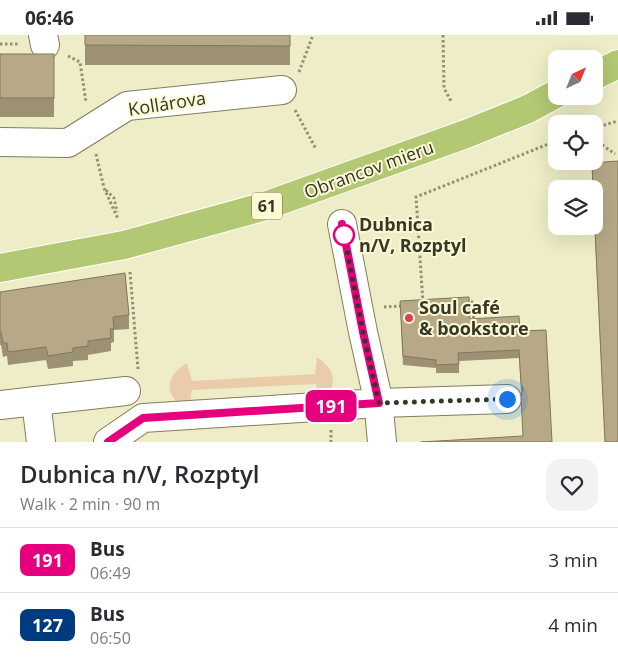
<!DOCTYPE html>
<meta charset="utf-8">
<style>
body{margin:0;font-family:"Open Sans",sans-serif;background:#f2f2f3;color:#2b2b33;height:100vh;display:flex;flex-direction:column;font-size:19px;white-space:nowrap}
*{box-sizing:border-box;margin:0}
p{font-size:16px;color:#7c7c81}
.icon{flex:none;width:28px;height:28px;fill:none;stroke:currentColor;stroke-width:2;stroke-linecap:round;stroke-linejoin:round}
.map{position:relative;height:407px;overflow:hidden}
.sheet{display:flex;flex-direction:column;background:#fff;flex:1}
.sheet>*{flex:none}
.badge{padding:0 10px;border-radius:8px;font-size:18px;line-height:32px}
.needle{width:32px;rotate:43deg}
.fabs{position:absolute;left:548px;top:15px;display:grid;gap:10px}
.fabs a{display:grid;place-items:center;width:55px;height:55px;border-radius:10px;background:#fff;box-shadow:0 5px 20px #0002;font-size:25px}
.you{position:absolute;width:25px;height:25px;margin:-12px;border:4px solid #fff;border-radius:50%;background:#1a73e8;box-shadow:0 0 0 8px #1a73e833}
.map>.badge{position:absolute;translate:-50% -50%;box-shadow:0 0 0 2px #fff}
.round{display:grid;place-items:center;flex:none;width:52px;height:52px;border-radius:15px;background:#f2f2f3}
.summary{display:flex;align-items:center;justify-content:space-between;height:85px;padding:0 20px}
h1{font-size:24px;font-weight:600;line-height:38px}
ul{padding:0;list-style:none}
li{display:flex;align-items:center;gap:15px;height:65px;padding:0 20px;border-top:1px solid #e1e1e2}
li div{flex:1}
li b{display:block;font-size:19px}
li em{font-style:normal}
li .badge{min-width:55px;font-weight:700;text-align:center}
.status{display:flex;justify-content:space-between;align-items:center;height:35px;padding:0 25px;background:#fff;direction:ltr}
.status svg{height:14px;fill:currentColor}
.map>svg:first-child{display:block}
.green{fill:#ebccaa}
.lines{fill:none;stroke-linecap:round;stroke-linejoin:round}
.minor-casing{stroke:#807e5c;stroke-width:30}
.major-casing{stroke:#fff;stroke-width:30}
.path{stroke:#919076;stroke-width:3;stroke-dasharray:2.5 2.5;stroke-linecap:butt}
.minor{stroke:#fff;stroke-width:28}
.major{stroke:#b2c873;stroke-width:28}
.wall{fill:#9d9174}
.building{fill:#b7a987;stroke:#80765e}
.line-casing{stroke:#fff;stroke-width:11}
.line{stroke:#e6007e;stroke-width:8}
.walk{stroke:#373627;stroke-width:5;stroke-dasharray:0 9}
.stop-dot{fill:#fff;stroke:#e6007e;stroke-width:2.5}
.poi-dot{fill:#d2425d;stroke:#fbfad4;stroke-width:2}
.labels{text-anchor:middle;stroke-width:4;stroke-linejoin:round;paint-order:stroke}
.shield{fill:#fbfad4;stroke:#72715b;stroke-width:1}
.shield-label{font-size:16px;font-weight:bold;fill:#373627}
.street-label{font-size:18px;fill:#373627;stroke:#fbfad4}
.stop-label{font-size:18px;font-weight:bold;fill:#373627;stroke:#fbfad4;text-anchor:start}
.poi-label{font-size:18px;font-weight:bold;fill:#373627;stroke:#fbfad4;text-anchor:start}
</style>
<div class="status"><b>06:46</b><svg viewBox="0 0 49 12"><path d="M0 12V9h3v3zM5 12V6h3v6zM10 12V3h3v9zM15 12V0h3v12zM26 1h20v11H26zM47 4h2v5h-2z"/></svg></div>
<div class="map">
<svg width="618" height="407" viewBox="0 0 618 407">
<rect width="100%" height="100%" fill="#eeedc7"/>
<!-- green -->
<path class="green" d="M317 322C336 335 339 350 321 366L316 349 192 355 189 373C163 364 164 341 187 328L192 346 315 339Z"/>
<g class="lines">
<!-- minor casing -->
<g class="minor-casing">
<g id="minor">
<polyline points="43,0 45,10"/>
<polyline points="0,107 68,108 127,71 282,55"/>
<polyline points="342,189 363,297 378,364 382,407"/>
<polyline points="36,366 126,356"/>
<polyline points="0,370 36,366 41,407"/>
<polyline points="108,407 143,383 379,368 507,364"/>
</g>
</g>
<!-- major casing -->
<g class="major-casing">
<g id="major">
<polyline points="594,41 618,29"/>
<polyline points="0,233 124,210 262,172 466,99 528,74 556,59"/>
</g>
</g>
<!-- path -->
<g class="path">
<polyline points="443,0 444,53 452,68"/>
<polyline points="0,9 19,9"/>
<polyline points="68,21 80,27 86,67"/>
<polyline points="299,37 313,0"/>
<polyline points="295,75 316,114"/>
<polyline points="594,93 618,86"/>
<polyline points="594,104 615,119"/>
<polyline points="96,119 104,153 118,184"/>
<polyline points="106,155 114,163 117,177"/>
<polyline points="130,237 138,334"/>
<polyline points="466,267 472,267 474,287"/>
<polyline points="423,268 416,162 556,106"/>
<polyline points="384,272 402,271"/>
<polyline points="331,395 331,407"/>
</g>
<!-- minor -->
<use href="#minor" class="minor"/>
<!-- major -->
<use href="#major" class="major"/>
</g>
<!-- wall -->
<g class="wall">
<rect x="85" y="0" width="205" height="30"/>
<rect x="0" y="19" width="54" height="63"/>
<polygon points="592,128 618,407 605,407 594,183 594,154 592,154"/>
<polygon points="0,257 129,280 129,294 114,295 114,307 111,308 111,316 88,320 88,325 73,326 73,331 48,334 46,325 8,330 7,321 3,322 1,310 0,310"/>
<polygon points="400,266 520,296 546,295 523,401 522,360 521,357 519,323 459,326 459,338 436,338 436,333 403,330"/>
</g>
<!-- building -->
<g class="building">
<polygon points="85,0 290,0 290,11 85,10"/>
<rect x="0" y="19" width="54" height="44"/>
<polygon points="618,126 618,407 605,407 594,173 594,154 593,154 592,128"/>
<polygon points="125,238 129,280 113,282 114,294 110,294 111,303 88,306 88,311 73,313 73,317 48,321 46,312 8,317 7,308 3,308 1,297 0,297 0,257"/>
<polygon points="469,262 470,284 519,281 520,296 546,295 552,407 421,407 523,401 521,361 523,354 521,348 519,315 458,318 459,329 436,330 436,325 403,321 400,266"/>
</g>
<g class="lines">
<!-- line casing -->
<g class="line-casing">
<polyline id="line" points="108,407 143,383 379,368 363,297 342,189"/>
</g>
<!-- line -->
<use href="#line" class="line"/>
<!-- walk -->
<polyline class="walk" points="344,200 363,297 379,368 507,364"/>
</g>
<!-- markers -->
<circle class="stop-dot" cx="344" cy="200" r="10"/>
<circle class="poi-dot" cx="409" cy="283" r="5"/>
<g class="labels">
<!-- shield labels -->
<rect class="shield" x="252" y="157.5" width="30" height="27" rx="4"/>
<g class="shield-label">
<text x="267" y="177">61</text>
</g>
<!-- street labels -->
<g class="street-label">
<text transform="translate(167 69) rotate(-9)" y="6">Kollárova</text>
<text transform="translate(369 135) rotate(-20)" y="6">Obrancov mieru</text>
</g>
<!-- stop labels -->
<g class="stop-label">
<text x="359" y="196">Dubnica<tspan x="359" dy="21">n/V, Rozptyl</tspan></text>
</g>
<!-- poi labels -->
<g class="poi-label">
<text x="419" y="279">Soul café<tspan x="419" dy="21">&amp; bookstore</tspan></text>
</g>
</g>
</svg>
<div class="fabs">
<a><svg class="needle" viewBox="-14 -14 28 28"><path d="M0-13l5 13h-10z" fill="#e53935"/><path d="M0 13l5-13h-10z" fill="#7c7c81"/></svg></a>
<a><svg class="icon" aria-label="locate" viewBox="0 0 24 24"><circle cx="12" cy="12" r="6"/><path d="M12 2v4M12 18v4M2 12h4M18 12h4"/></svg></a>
<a><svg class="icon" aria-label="layers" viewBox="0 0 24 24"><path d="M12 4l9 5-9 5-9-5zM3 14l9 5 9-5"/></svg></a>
</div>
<div class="you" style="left:507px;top:364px"></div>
<b class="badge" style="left:331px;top:371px;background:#e6007e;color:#fff">191</b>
</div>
<section class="sheet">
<div class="summary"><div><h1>Dubnica n/V, Rozptyl</h1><p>Walk · 2 min · 90 m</p></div><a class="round"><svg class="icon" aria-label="heart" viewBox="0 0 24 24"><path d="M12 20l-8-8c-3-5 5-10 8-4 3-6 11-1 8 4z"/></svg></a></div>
<ul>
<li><span class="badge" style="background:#e6007e;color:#fff">191</span><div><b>Bus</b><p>06:49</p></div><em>3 min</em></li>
<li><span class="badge" style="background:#003b80;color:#fff">127</span><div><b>Bus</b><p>06:50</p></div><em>4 min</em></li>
</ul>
</section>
